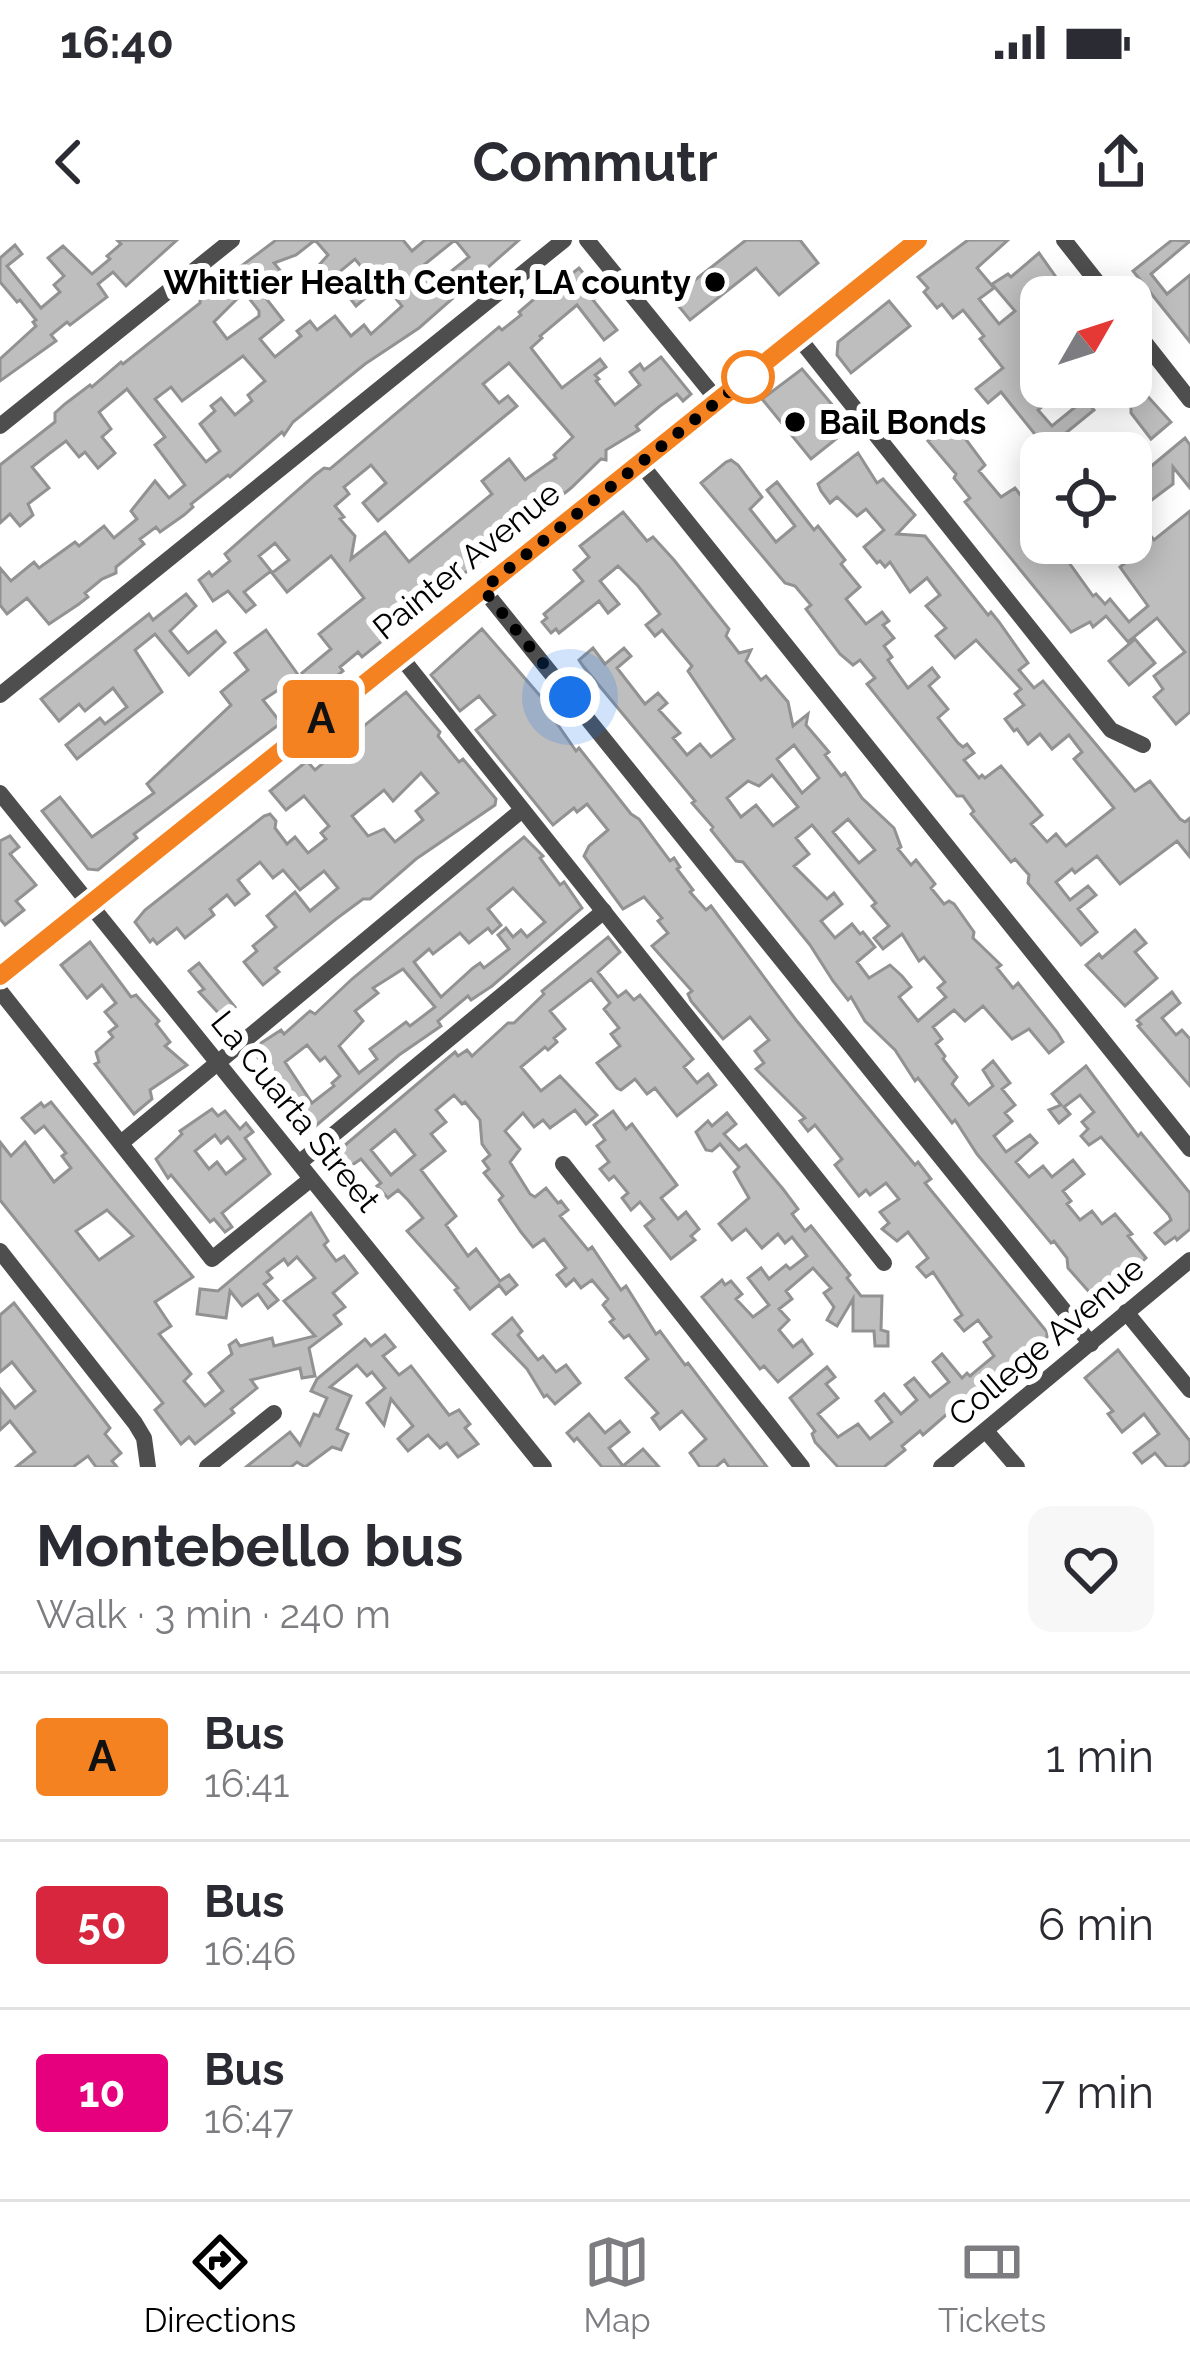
<!DOCTYPE html>
<meta charset="utf-8">
<style>
body{margin:0;font-family:Raleway,sans-serif;background:#f7f7f7;color:#2b2b33;height:100vh;display:flex;flex-direction:column;font-size:45px;white-space:nowrap}
*{box-sizing:border-box;margin:0}
p{font-size:39px;color:#7c7c81}
.icon{flex:none;width:66px;height:66px;fill:none;stroke:currentColor;stroke-width:2;stroke-linecap:round;stroke-linejoin:round}
.map{position:relative;height:1227px;overflow:hidden}
.sheet{display:flex;flex-direction:column;background:#fff;flex:1}
.sheet>*{flex:none}
.badge{padding:0 24px;border-radius:9px;font-size:42px;line-height:78px}
.needle{width:78px;rotate:51deg}
.buttons{position:absolute;left:1020px;top:36px;display:grid;gap:24px}
.buttons a{display:grid;place-items:center;width:132px;height:132px;border-radius:24px;background:#fff;box-shadow:0 6px 30px #0003;font-size:60px}
.you{position:absolute;width:60px;height:60px;margin:-30px;border:9px solid #fff;border-radius:50%;background:#1a73e8;box-shadow:0 0 0 18px #1a73e833}
.map>.badge{position:absolute;translate:-50% -50%;box-shadow:0 0 0 6px #fff}
.round{display:grid;place-items:center;flex:none;width:126px;height:126px;border-radius:24px;background:#f7f7f7}
.summary{display:flex;align-items:center;justify-content:space-between;height:204px;padding:0 36px}
h1{font-size:57px;font-weight:700;line-height:90px}
ul{padding:0;list-style:none}
li{display:flex;align-items:center;gap:36px;height:168px;padding:0 36px;border-top:3px solid #e1e1e2}
li div{flex:1}
li b{display:block;font-size:45px}
li em{font-style:normal}
li .badge{min-width:132px;font-weight:700;text-align:center}
.status{display:flex;justify-content:space-between;align-items:center;height:84px;padding:0 60px;background:#fff;direction:ltr}
.status svg{height:33px;fill:currentColor}
header{display:flex;justify-content:space-between;align-items:center;height:156px;padding:0 36px;background:#fff;font-size:54px;font-weight:700}
.menu{display:flex;justify-content:space-around;align-items:center;height:168px;border-top:3px solid #e1e1e2;background:#fff;font-size:33px;color:#7c7c81}
.menu a{display:grid;justify-items:center;gap:6px}
.menu .current{color:#000}
.map>svg:first-child{display:block}
.building{fill:#bebebe;stroke:#929292;stroke-width:3;fill-rule:evenodd}
.lines{fill:none;stroke-linecap:round;stroke-linejoin:round}
.major-casing{stroke:#dbdbdb;stroke-width:27}
.minor{stroke:#4e4e4e;stroke-width:16}
.major{stroke:#000;stroke-width:21}
.line-casing{stroke:#fff;stroke-width:27}
.line{stroke:#f58220;stroke-width:18}
.walk{stroke:#000;stroke-width:12;stroke-dasharray:0 21.6}
.poi-dot{fill:#000;stroke:#fff;stroke-width:4.5}
.stop-dot{fill:#fff;stroke:#f58220;stroke-width:6}
.labels{text-anchor:middle;stroke-width:12;stroke-linejoin:round;paint-order:stroke}
.poi-label{font-size:33px;font-weight:bold;fill:#000;stroke:#fff;text-anchor:end}
.street-label{font-size:33px;fill:#000;stroke:#fff}
</style>
<div class="status"><b>16:40</b><svg viewBox="0 0 49 12"><path d="M0 12V9h3v3zM5 12V6h3v6zM10 12V3h3v9zM15 12V0h3v12zM26 1h20v11H26zM47 4h2v5h-2z"/></svg></div>
<header><svg class="icon" aria-label="back" viewBox="0 0 24 24"><path d="M15 5l-7 7 7 7"/></svg>Commutr<svg class="icon" aria-label="share" viewBox="0 0 24 24"><path d="M12 15V3M7 8l5-5 5 5M5 13v7h14v-7"/></svg></header>
<div class="map">
<svg width="1190" height="1227" viewBox="0 0 1190 1227">
<rect width="100%" height="100%" fill="#fff"/>
<!-- building -->
<g class="building">
<polygon points="117,0 177,0 126,46 113,32 98,44 107,57 70,85 67,82 51,95 56,101 0,141 0,119 36,86 33,82 36,80 20,60 17,62 0,42 0,18 15,5 22,14 7,26 41,68 60,52 54,45 64,36 48,18 63,6 92,34 110,19 107,16 121,4"/>
<path d="M276 0H403L412 11 425 0H455L425 24 439 41 469 17 455 0H519L419 88 365 124 293 182 284 195 282 192 230 237 228 235 191 264 193 267 184 275 160 292 156 287 140 299 144 304 116 327V333L102 339 85 353 88 357 79 364 49 384 27 358 7 374 0 365V328L11 341 34 322 39 328 75 302 79 306 104 286 114 298 137 279 131 271 155 241 169 258 185 245 155 205 165 197 127 149 99 172 111 189 102 197 115 213 98 228 85 212 79 217 66 201 50 213 32 227 49 248 28 264 33 275 20 286 10 274 0 283V225L55 182V173L65 164 90 145 92 147 121 122 123 124 200 63V57ZM315 0 328 15 319 25 331 39 355 19 368 35 346 53 356 66 383 43 402 66 371 94 364 85 351 96 335 76 317 90 310 81 297 91 301 96 275 117 260 99 283 80 261 52 283 34 274 23 296 15ZM244 52 259 71V76L227 99 214 82ZM243 116 265 141 248 155 252 161 235 175 221 158 211 166 215 171 200 184 220 211 206 222 155 159 171 147 182 161Z"/>
<polygon points="746,0 800,0 818,23 779,55 756,28 690,80 672,58"/>
<polygon points="968,0 1008,0 977,28 994,48 979,59 999,84 1015,71 992,44 1008,34 1011,37 1039,13 1070,57 1041,57 1041,147 1065,147 1038,170 1052,186 1085,159 1094,170 1062,196 1076,213 1050,213 1001,152 988,163 976,149 1003,128 980,99 984,96 963,70 953,78 942,64 937,68 924,52 928,48 918,37"/>
<polygon points="1172,0 1190,1 1151,34 1167,54 1190,35 1190,102 1133,31"/>
<path d="M579 28 600 54 593 60 617 90 604 100 577 65 540 96 542 98 531 108 562 148 600 119 606 127 595 135 599 139 596 141 615 165 640 145 630 132 640 124 644 130 661 117 691 154 683 161 677 154 660 166 636 186 639 190 606 210V220L601 219 571 248 451 344 438 353 433 348 417 360 413 356 397 369 400 374 398 380 381 389 387 397 362 417 358 412 340 427 343 431 317 452 302 433 331 409 319 394 364 358 331 316 287 352 272 333 289 320 275 303 259 316 271 331 244 352 255 365 246 372 228 351 213 361 199 340 209 332 212 336 230 321 225 314 315 235 324 228 330 229 499 87 502 90 521 75 519 72 548 47 551 50ZM509 123 573 197 554 215 556 218 525 240 509 219 482 241 492 254 409 322 385 292 351 319 355 296 340 279 344 277 335 266 349 254 344 247 371 225 386 243 363 263 378 281 517 166 508 156 499 163 483 144Z"/>
<polygon points="889,61 910,86 851,133 837,115 838,102"/>
<polygon points="802,129 851,187 811,219 762,159"/>
<polygon points="1131,138 1171,182 1151,199 1131,173"/>
<polygon points="953,182 985,225 979,231 1001,257 1015,248 1035,274 1023,283 1049,315 1065,303 1083,303 1065,317 1093,356 1096,354 1105,364 1110,359 1129,382 1148,366 1120,327 1134,316 1124,303 1131,303 1131,243 1185,198 1190,205 1190,248 1173,227 1173,244 1133,274 1154,300 1190,271 1190,472 1176,484 1154,457 1163,449 1154,436 1185,412 1157,378 1128,402 1106,376 1093,387 1090,382 1071,392 965,262 970,258 954,238 956,234 928,201"/>
<polygon points="858,213 877,243 883,239 915,275 897,294 925,296 988,375 991,372 999,382 1028,423 1019,430 1034,448 1043,441 1135,551 1150,541 1180,579 1185,582 1190,578 1190,617 1177,601 1120,644 1097,616 1075,633 1072,629 1056,642 1070,660 1088,646 1096,655 1078,669 1097,692 1081,705 1028,643 1029,635 1015,619 1011,622 971,574 974,571 963,556 957,556 867,444 875,438 860,420 853,425 840,414 806,369 811,365 795,346 785,343 701,243 726,222 731,220 738,225 762,257 750,269 776,302 795,286 767,250 777,242 814,290 818,286 845,320 841,324 860,347 846,359 866,384 882,372 889,381 883,385 894,398 884,406 892,417 888,420 908,448 932,428 939,437 929,446 948,469 938,478 958,503 963,507 967,504 974,513 964,520 979,538 982,535 985,538 1001,526 1042,575 1031,584 1047,602 1056,594 1066,606 1114,568 1074,519 1082,512 1069,495 1052,509 1040,494 1028,504 1017,489 1014,491 1005,479 1024,465 1015,454 1021,449 976,400 955,418 936,396 946,388 926,366 940,355 927,338 910,352 890,322 885,327 880,321 877,323 864,307 884,290 866,269 857,276 837,257 830,263 821,251 818,244"/>
<path d="M623 272 647 301 653 297 674 320 729 389 726 396 739 413 751 410 746 421 761 440 766 436 788 462 793 486 808 474 806 485 829 512 825 515 828 519 841 536 845 533 862 558 894 588 901 607 898 609 911 625 916 620 924 630 935 644 931 648 944 664 949 661 954 664 974 692 973 698 1001 725 997 728 1013 748 1018 743 1057 792 1063 802 1049 813 1029 789 1012 799 983 766 965 781 954 770 933 787 942 799 936 804 945 816 943 819 957 837 952 844 969 865 993 846 983 830 993 821 1010 843 1002 849 1015 865 1005 873 1012 881 994 896 1006 912 1030 895 1037 903 1016 922 1029 937 1043 926 1052 937 1073 920 1084 934 1063 951 1071 961 1067 964 1080 980 1092 971 1102 984 1115 974 1132 994 1128 996 1146 1018 1099 1063 1068 1028 1067 1018 1054 1001 1051 1003 977 914 955 880 952 883 918 838 915 841 895 810 865 781 851 757 848 760 833 741 810 705 743 622 736 621 711 590 713 587 692 563 695 561 583 426 579 420 593 408 605 424 624 408 631 416 617 428 645 464 658 453 667 463 659 470 680 493 673 498 687 515 700 504 711 517 734 499 688 431 692 426 662 390 655 396 646 385 660 374 638 346 618 326 600 341 619 364 608 373 599 361 559 393 556 389 551 393 542 382 547 378 544 374 583 341 574 330 589 317 580 306ZM794 505 819 538 802 553 777 519ZM772 535 798 567 773 586 756 565 741 577 727 558 748 541 759 546ZM848 579 875 610 859 623 833 592ZM812 585 876 663 872 666 889 686 874 698 883 709 902 694 919 721 924 717 945 742 938 748 946 757 918 781 899 757 911 747 902 736 890 725 869 738 857 722 875 707 863 692 860 694 852 684 835 698 821 681 842 664 834 653 827 659 794 626 809 614 796 598Z"/>
<polygon points="186,354 196,366 170,391 188,413 216,391 225,402 189,435 155,394 135,410 162,452 77,519 66,505 100,478 105,484 127,467 113,448 85,471 79,464 59,481 41,459 149,374 153,380"/>
<polygon points="482,389 549,466 547,469 576,511 579,508 631,574 639,579 670,621 674,618 680,627 677,629 693,650 690,652 706,670 711,666 796,780 915,925 918,922 931,939 925,943 1047,1092 1047,1097 1033,1109 1034,1116 980,1152 977,1148 923,1195 920,1191 902,1206 905,1210 884,1227 838,1227 815,1202 812,1194 815,1191 790,1158 827,1127 835,1137 826,1144 838,1158 818,1174 838,1197 858,1184 870,1199 892,1182 876,1161 884,1154 901,1174 917,1160 905,1145 914,1138 930,1157 949,1142 933,1122 942,1114 962,1138 967,1133 970,1136 994,1116 984,1102 991,1097 978,1080 964,1091 955,1080 962,1075 933,1032 926,1037 917,1027 928,1018 908,992 897,1001 882,989 889,983 880,972 899,959 886,943 870,955 866,950 859,956 835,925 842,919 815,885 808,891 800,881 805,878 756,829 764,823 755,811 769,800 750,777 723,799 691,761 688,754 692,751 652,706 668,693 658,681 662,678 644,657 623,669 584,616 589,606 608,590 587,564 577,572 574,568 553,585 476,490 495,475 479,456 460,471 431,435"/>
<polygon points="266,390 299,436 263,460 281,483 134,594 137,598 98,630 88,629 42,571 60,557 92,597 154,553 147,544 231,465 221,452 248,430 235,413"/>
<polygon points="1135,399 1155,423 1129,445 1109,421"/>
<path d="M406 452 440 492 438 496 459 522 463 519 496 559 495 565 416 619 370 659H363L336 679 275 728 279 732 263 745 244 722 257 711 253 706 276 687 267 676 295 652 310 671 338 648 324 631 300 650 283 630 273 638 260 622 238 640 249 654 235 665 227 655 210 669 214 675 185 698 177 688 157 704 153 699 150 702 135 682 145 670 264 576 270 574 276 581 275 588 287 604 295 597 308 613 326 599 321 593 329 586 304 556 286 570 270 551 307 521 315 530 347 503 345 501ZM421 533 438 553 416 571 423 580 395 602 384 589 368 596 352 576 384 550 393 561Z"/>
<polygon points="10,596 19,607 10,614 36,645 16,661 24,670 5,685 0,679 0,601"/>
<path d="M524 597 543 616 540 618 560 645 564 642 582 668 492 746 471 760 468 756 438 781 441 786 399 815 312 889 290 861 286 864 278 854 277 842 256 815 261 803 281 790 284 794 310 771 315 774 352 739ZM513 648 545 682 527 697 521 690 513 697 506 688 498 695 509 709 484 728 480 723 473 728 441 757 414 722 429 709 433 714 460 693 469 703 488 688 492 693 501 685 488 669ZM403 729 435 767 410 786 406 782 370 809 377 819 359 833 339 806 363 781 355 771 378 753 373 748ZM307 805 320 821 325 817 340 836 332 843 334 846 312 863 285 822Z"/>
<polygon points="1135,690 1146,703 1135,712 1157,738 1125,766 1086,725 1099,714 1102,718"/>
<path d="M608 697 620 712 598 732 618 757 626 751 634 760 640 755 693 819 684 827 697 843 708 834 716 845 677 876 655 848 647 854 635 839 621 850 617 848 597 823 620 806 611 794 619 788 604 769 610 763 591 739 550 771 565 789 554 798 557 802 548 810 545 807 521 827 541 851 560 836 597 875 586 884 575 870 550 888 543 880 534 887 523 873 505 891 520 909 510 922 530 954 535 957 546 948 558 963 561 961 568 970 560 976 588 1010 592 1007 621 1050 626 1046 656 1094 660 1091 685 1125 688 1123 767 1227H729L724 1220 716 1227H700L690 1213 706 1199 682 1171 660 1189 652 1178 658 1173 626 1138 648 1119 629 1095 624 1098 610 1082 614 1079 603 1065 608 1059 592 1040 581 1048 574 1039 566 1046 557 1035 566 1028 544 999 533 1007 521 992 499 960 503 956 484 933 489 929 483 921 490 915 482 904 480 880 465 862 462 864 454 855 436 870 446 882 431 894 445 911 421 930 456 976 446 985 468 1016 476 1009 500 1041 509 1035 517 1045 506 1054 499 1045 470 1069 455 1050 458 1048 407 991 423 978 408 960 398 950 388 958 377 946 381 943 361 919 336 936 325 922 455 812 458 816 467 810 472 816 508 783H514L544 754 542 751ZM395 890 415 915 391 935 371 910Z"/>
<polygon points="90,702 131,757 136,755 159,781 156,784 170,802 165,806 187,825 150,850 152,859 134,874 95,824 99,822 96,812 113,797 109,792 117,786 105,772 116,763 102,745 87,758 61,725"/>
<polygon points="199,723 235,767 222,777 199,752 204,749 189,731"/>
<polygon points="1172,752 1180,763 1162,778 1176,795 1182,790 1190,799 1190,846 1138,786 1141,784 1137,780"/>
<polygon points="1086,826 1138,896 1141,893 1190,953 1190,989 1177,1000 1175,997 1165,1004 1155,993 1171,980 1169,975 1101,897 1089,905 1081,896 1088,889 1082,882 1094,872 1080,855 1064,867 1070,874 1059,883 1049,870 1061,865 1052,854"/>
<path d="M51 862 193 1037 155 1062 171 1086 159 1094 191 1134 184 1141 205 1166 223 1151 209 1133 232 1114 229 1105 236 1100 240 1106 272 1098 274 1106 315 1096 284 1061 315 1038 297 1017 288 1025 284 1019 267 1032 272 1038 264 1044 278 1060 268 1068 258 1054 242 1066 230 1051 226 1078 197 1074 200 1049 218 1051 311 973 328 1001 324 1005 336 1021 344 1016 357 1033 333 1053 345 1067 334 1075 341 1084 309 1108 315 1136 302 1138 300 1128 251 1140 257 1148 231 1169 234 1173 195 1204 189 1197 181 1204 155 1170 163 1163 0 960V902L11 916 25 902 54 942 71 928 62 916 66 913 44 886 35 893 22 878 41 863 44 867ZM107 970 133 996 99 1020 76 991Z"/>
<path d="M212 869 218 876 225 871 240 889 246 883 253 892 245 898 270 934 222 973 232 987 225 992 214 979 210 982 171 935 168 938 156 919 182 894 180 891ZM215 895 221 903 228 897 245 919 226 934 217 922 209 929 195 911Z"/>
<polygon points="613,871 626,889 632,884 677,945 661,958 678,979 686,972 699,989 691,996 695,1000 671,1019 645,986 654,979 640,962 631,970 622,958 628,953 614,936 609,940 600,929 609,922 597,906 605,900 594,885"/>
<polygon points="727,873 736,884 724,894 739,910 746,905 783,949 798,969 792,974 805,991 811,986 850,1035 847,1038 861,1056 882,1056 881,1090 888,1092 888,1106 875,1106 874,1091 853,1091 853,1059 837,1086 827,1080 834,1067 824,1053 831,1048 813,1028 786,1051 792,1059 779,1069 789,1080 779,1090 793,1107 802,1100 812,1114 778,1142 764,1126 760,1129 702,1057 722,1040 725,1045 731,1041 742,1054 736,1059 753,1077 769,1065 748,1038 761,1028 769,1039 786,1025 790,1029 807,1016 792,997 785,1003 778,994 762,1008 746,989 732,1000 719,984 749,958 734,932 739,927 720,904 712,911 706,910 696,892 708,881 712,886"/>
<polygon points="14,1063 110,1188 105,1194 121,1213 112,1221 117,1227 96,1227 88,1216 73,1227 16,1227 35,1212 10,1181 0,1190 0,1149 15,1168 35,1151 12,1122 0,1132 0,1075"/>
<polygon points="512,1078 522,1091 518,1095 538,1120 543,1116 556,1132 566,1125 580,1143 555,1164 547,1155 544,1157 527,1129 493,1094"/>
<polygon points="385,1095 395,1107 383,1116 399,1135 411,1126 449,1175 459,1170 470,1184 465,1188 478,1204 458,1217 447,1203 440,1208 428,1195 408,1211 398,1199 413,1186 391,1159 384,1185 367,1163 385,1148 372,1132 367,1136 357,1125 330,1147 351,1156 337,1189 348,1194 341,1210 332,1207 305,1227 297,1222 291,1227 246,1227 290,1192 300,1205 314,1174 319,1176 327,1158 311,1151 317,1139 365,1099 371,1106"/>
<polygon points="1118,1110 1190,1201 1190,1221 1183,1227 1167,1227 1155,1213 1142,1223 1134,1213 1159,1194 1144,1174 1122,1192 1108,1174 1113,1171 1085,1138"/>
<polygon points="589,1174 605,1193 620,1181 629,1192 609,1208 623,1226 643,1209 659,1227 602,1227 577,1198 574,1201 567,1193"/>
</g>
<g class="lines">
<!-- major casing -->
<g class="major-casing">
<polyline id="major" points="0,736 918,0"/>
</g>
<!-- minor -->
<g class="minor">
<polyline points="587,0 718,161"/>
<polyline points="1064,0 1109,57"/>
<polyline points="1131,85 1190,160"/>
<polyline points="798,97 1111,490 1143,505"/>
<polyline points="0,186 232,0"/>
<polyline points="640,223 1190,909"/>
<polyline points="483,349 1091,1104"/>
<polyline points="400,416 884,1023"/>
<polyline points="0,455 564,0"/>
<polyline points="0,553 544,1227"/>
<polyline points="0,751 212,1019 311,939"/>
<polyline points="121,903 522,570"/>
<polyline points="299,923 604,671"/>
<polyline points="563,924 802,1227"/>
<polyline points="0,1011 135,1183 144,1198 148,1227"/>
<polyline points="1126,1072 1190,1150"/>
<polyline points="986,1191 1017,1227"/>
<polyline points="207,1227 274,1173"/>
<polyline points="941,1227 1190,1020"/>
</g>
<!-- major -->
<use href="#major" class="major"/>
</g>
<g class="lines">
<!-- line casing -->
<g class="line-casing">
<polyline id="line" points="0,736 918,0"/>
</g>
<!-- line -->
<use href="#line" class="line"/>
<!-- walk -->
<polyline class="walk" points="570,457 483,349 748,137"/>
</g>
<!-- markers -->
<g class="poi-dot">
<circle cx="715" cy="42" r="12"/>
<circle cx="795" cy="182" r="12"/>
</g>
<circle class="stop-dot" cx="748" cy="137" r="24"/>
<g class="labels">
<!-- poi labels -->
<g class="poi-label">
<text x="691" y="54">Whittier Health Center, LA county</text>
<text x="819" y="194" text-anchor="start">Bail Bonds</text>
</g>
<!-- street labels -->
<g class="street-label">
<text transform="translate(466 320) rotate(-39)" y="12">Painter Avenue</text>
<text transform="translate(296 871) rotate(51)" y="12">La Cuarta Street</text>
<text transform="translate(1046 1101) rotate(-40)" y="12">College Avenue</text>
</g>
</g>
</svg>
<div class="buttons">
<a><svg class="needle" viewBox="-14 -14 28 28"><path d="M0-13l5 13h-10z" fill="#e53935"/><path d="M0 13l5-13h-10z" fill="#7c7c81"/></svg></a>
<a><svg class="icon" aria-label="locate" viewBox="0 0 24 24"><circle cx="12" cy="12" r="6"/><path d="M12 2v4M12 18v4M2 12h4M18 12h4"/></svg></a>
</div>
<div class="you" style="left:570px;top:457px"></div>
<b class="badge" style="left:321px;top:479px;background:#f58220;color:#111">A</b>
</div>
<section class="sheet">
<div class="summary"><div><h1>Montebello bus</h1><p>Walk · 3 min · 240 m</p></div><a class="round"><svg class="icon" aria-label="heart" viewBox="0 0 24 24"><path d="M12 20l-8-8c-3-5 5-10 8-4 3-6 11-1 8 4z"/></svg></a></div>
<ul>
<li><span class="badge" style="background:#f58220;color:#111">A</span><div><b>Bus</b><p>16:41</p></div><em>1 min</em></li>
<li><span class="badge" style="background:#d7263d;color:#fff">50</span><div><b>Bus</b><p>16:46</p></div><em>6 min</em></li>
<li><span class="badge" style="background:#e6007e;color:#fff">10</span><div><b>Bus</b><p>16:47</p></div><em>7 min</em></li>
</ul>
</section>
<nav class="menu">
<a class="current"><svg class="icon" aria-label="directions" viewBox="0 0 24 24"><path d="M12 3l9 9-9 9-9-9zM9 14v-3h6M13 9l2 2-2 2"/></svg>Directions</a>
<a><svg class="icon" aria-label="map" viewBox="0 0 24 24"><path d="M3 6l6-2 6 2 6-2v14l-6 2-6-2-6 2zM9 4v14M15 6v14"/></svg>Map</a>
<a><svg class="icon" aria-label="tickets" viewBox="0 0 24 24"><path d="M3 7h18v10H3zM15 7v10"/></svg>Tickets</a>
</nav>
